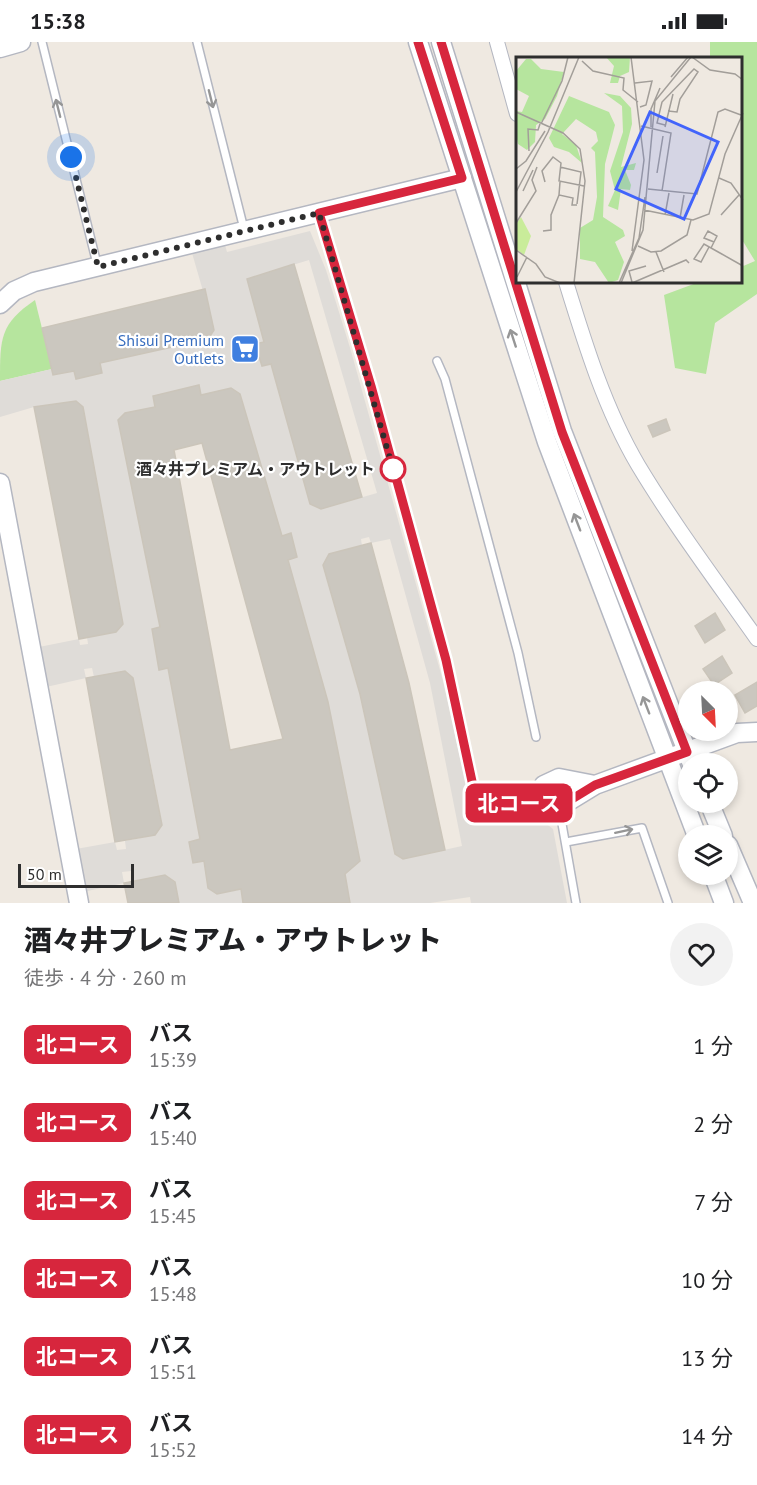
<!DOCTYPE html>
<html lang="ja">
<meta charset="utf-8">
<style>
body{margin:0;font-family:"PT Sans","Noto Sans JP",sans-serif;background:#f2f2f2;color:#202124;height:100vh;display:flex;flex-direction:column;font-size:22px;white-space:nowrap}
*{box-sizing:border-box;margin:0}
p{font-size:20px;color:#757577}
.icon{flex:none;width:33px;height:33px;fill:none;stroke:currentColor;stroke-width:2;stroke-linecap:round;stroke-linejoin:round}
.map{position:relative;height:861px;overflow:hidden}
.sheet{display:flex;flex-direction:column;background:#fff;flex:1}
.sheet>*{flex:none}
.badge{padding:0 12px;border-radius:9px;font-size:21px;line-height:39px}
.needle{width:39px;rotate:156deg}
.controls{position:absolute;left:678px;top:639px;display:grid;gap:12px}
.controls a{display:grid;place-items:center;width:60px;height:60px;border-radius:50%;background:#fff;box-shadow:0 3px 9px #0003;font-size:30px}
.scale{position:absolute;left:18px;bottom:15px;width:116px;box-sizing:border-box;padding-left:6px;border:3px solid #2e2e2e;border-top:0;font-size:16px;line-height:21px;white-space:nowrap;color:#2e2e2e;-webkit-text-stroke:4px #fff;paint-order:stroke}
.you{position:absolute;width:30px;height:30px;margin:-15px;border:4px solid #fff;border-radius:50%;background:#1a73e8;box-shadow:0 0 0 9px #1a73e833}
.map>.badge{position:absolute;translate:-50% -50%;box-shadow:0 0 0 3px #fff}
.round{display:grid;place-items:center;flex:none;width:63px;height:63px;border-radius:32px;background:#f2f2f2}
.head{display:flex;align-items:center;justify-content:space-between;height:102px;padding:0 24px}
h1{font-size:28px;font-weight:800;line-height:45px}
ul{padding:0;list-style:none}
li{display:flex;align-items:center;gap:18px;height:78px;padding:0 24px}
li div{flex:1}
li b{display:block;font-size:22px}
li em{font-style:normal}
li .badge{min-width:66px;font-weight:700;text-align:center}
.status{display:flex;justify-content:space-between;align-items:center;height:42px;padding:0 30px;background:#fff;direction:ltr}
.status svg{height:16px;fill:currentColor}
.map>svg:first-child{display:block}
.green{fill:#b6e59e}
.plaza{fill:#dfdcd8;fill-rule:evenodd}
.building{fill:#cbc7bf;stroke:#cbc5ba;stroke-width:1.5;fill-rule:evenodd}
.lines{fill:none;stroke-linecap:round;stroke-linejoin:round}
.service-casing{stroke:#b4b7c1;stroke-width:10}
.minor-casing{stroke:#b4b7c1;stroke-width:16}
.tertiary-casing{stroke:#b4b7c1;stroke-width:21}
.service{stroke:#fff;stroke-width:7}
.minor{stroke:#fff;stroke-width:14}
.tertiary{stroke:#fff;stroke-width:18}
.oneway{stroke:#969696}
.line-casing{stroke:#fff;stroke-width:14}
.line{stroke:#d7263d;stroke-width:9}
.walk{stroke:#2e2e2e;stroke-width:6;stroke-dasharray:0 10.8}
.stop-dot{fill:#fff;stroke:#d7263d;stroke-width:3}
.labels{text-anchor:middle;stroke-width:4.5;stroke-linejoin:round;paint-order:stroke}
.shop-label{font-size:16px;fill:#366cbe;stroke:#fff;text-anchor:end}
.stop-label{font-size:16px;font-weight:bold;fill:#2e2e2e;stroke:#fff;text-anchor:end}
.inset-road{fill:none;stroke:#a29e99;stroke-width:1.5}
.view{fill:#4264fb;fill-opacity:0.15;stroke:#4264fb;stroke-width:3}
.inset-edge{fill:none;stroke:#2e2e2e;stroke-width:3}
</style>
<div class="status"><b>15:38</b><svg viewBox="0 0 49 12"><path d="M0 12V9h3v3zM5 12V6h3v6zM10 12V3h3v9zM15 12V0h3v12zM26 1h20v11H26zM47 4h2v5h-2z"/></svg></div>
<div class="map">
<svg width="757" height="861" viewBox="0 0 757 861">
<rect width="100%" height="100%" fill="#efe9e1"/>
<!-- green -->
<g class="green">
<polygon points="710,0 757,0 757,252 715,281 706,332 675,326 664,253 699,240 740,240 741,225 755,219 741,196 740,16 710,16"/>
<path d="M35 258 52 327 0 339C0 296 0 282 35 258Z"/>
</g>
<!-- plaza -->
<path class="plaza" d="M310 189 326 228 351 309 443 639 470 761 479 771 499 779 521 777 530 769 553 787 567 861H471L470 855 430 861H179L175 839 165 833 134 839 131 829 122 830 124 841 83 850 76 807 115 800 117 808 126 807 125 799 155 793 162 783 150 718 102 727 99 711 145 702 133 636 125 629 94 635 92 626 84 627 86 636 46 645 39 605 79 597 80 603 88 602 87 595 116 590 123 582 83 365 76 359 34 365 0 375V339L52 327 54 333 74 329 76 337 100 321 208 297 214 287 192 211 225 203 227 210ZM309 218 377 451 321 467 310 462 271 322 256 302 264 300 247 237ZM199 343 201 353 231 346 240 352 282 494 291 492 297 514 288 518 328 660 360 818 352 826 217 852 208 846 204 819 193 821 189 800 200 797 168 626 159 628 152 587 160 585 118 378 125 371 155 365 154 354ZM369 495 371 501 390 497 430 641 462 804 403 817 395 811 360 652 323 523 329 512 362 504 361 497Z"/>
<!-- building -->
<g class="building">
<polygon points="294,222 362,455 321,467 310,462 271,322 262,324 255,302 264,300 247,237"/>
<polygon points="205,247 214,288 208,297 100,321 102,331 76,337 74,329 53,333 42,286"/>
<path d="M199 343 201 353 231 346 240 352 282 494 291 491 297 515 288 518 328 660 360 819 345 832 350 861H243L241 847 217 852 208 846 204 819 193 821 189 800 200 797 168 626 159 628 152 587 160 585 118 378 125 371 155 365 153 354ZM202 401 283 697 230 708 174 408Z"/>
<polygon points="76,359 83,365 123,582 116,590 79,597 34,365"/>
<polygon points="666,377 670,388 653,395 648,384"/>
<polygon points="371,501 409,641 445,808 403,817 395,812 360,652 323,523 329,512"/>
<polygon points="715,571 725,588 705,601 695,584"/>
<polygon points="722,614 732,631 714,643 703,627"/>
<polygon points="125,629 133,636 162,783 155,793 115,800 86,636"/>
<polygon points="757,640 757,664 745,671 735,653"/>
<polygon points="165,833 175,840 179,861 128,861 124,841"/>
</g>
<g class="lines">
<!-- service casing -->
<g class="service-casing">
<g id="service">
<polyline points="42,0 97,222"/>
<polyline points="197,0 244,187"/>
<path d="M319 172 371 344 446 618 473 744C487 768 518 762 541 757"/>
<polyline points="437,319 445,337 518,611 536,695"/>
<polyline points="559,765 576,861"/>
<polyline points="566,800 642,786 668,861"/>
</g>
</g>
<!-- minor casing -->
<g class="minor-casing">
<g id="minor">
<polyline points="497,0 517,72"/>
<path d="M566 240C585 302 605 367 638 423 674 483 717 540 757 597"/>
</g>
</g>
<!-- tertiary casing -->
<g class="tertiary-casing">
<g id="tertiary">
<polyline points="418,0 547,400 697,794"/>
<polyline points="441,0 562,389 692,722"/>
<polyline points="0,6 21,0"/>
<polyline points="0,262 14,249 34,240 462,136"/>
<polyline points="0,441 79,861"/>
<polyline points="595,743 559,736 544,743 542,754 549,763 559,765 595,743 737,691 757,690"/>
<polyline points="709,760 723,794"/>
<polyline points="728,803 753,861"/>
<polyline points="713,832 724,861"/>
</g>
</g>
<!-- service -->
<use href="#service" class="service"/>
<!-- minor -->
<use href="#minor" class="minor"/>
<!-- tertiary -->
<use href="#tertiary" class="tertiary"/>
</g>
<!-- one-way arrows -->
<defs><path id="oneway-shaft" d="M-6 0H5M1.5-3L5.5 0L1.5 3" fill="none" stroke-width="1.6" stroke-linecap="round" stroke-linejoin="round" transform="scale(1.5)"/></defs>
<g class="oneway">
<use href="#oneway-shaft" transform="translate(211 57) rotate(76)"/>
<use href="#oneway-shaft" transform="translate(58 66) rotate(-104)"/>
<use href="#oneway-shaft" transform="translate(513 296) rotate(-108)"/>
<use href="#oneway-shaft" transform="translate(577 480) rotate(-111)"/>
<use href="#oneway-shaft" transform="translate(646 663) rotate(-111)"/>
<use href="#oneway-shaft" transform="translate(624 789) rotate(-12)"/>
</g>
<g class="lines">
<!-- line casing -->
<g class="line-casing">
<path id="line" d="M418 0 462 136 319 171 371 344 446 618 473 744C487 769 521 761 544 757L549 763 559 765 595 743 687 710 562 390 441 0"/>
</g>
<!-- line -->
<use href="#line" class="line"/>
<!-- walk -->
<polyline class="walk" points="71,115 98,225 319,171 393,427"/>
</g>
<!-- icons -->
<defs>
<g id="supermarket-square" transform="scale(1.5)"><rect x="-9" y="-9" width="18" height="18" rx="4" fill="#3f7fe0" stroke="#fff"/><path d="M-6-5.5h2.5l.6 2H6L4.5 2H-2.5L-4.4-4H-6ZM-1.5 3.2a1.3 1.3 0 1 0 .1 0ZM3 3.2a1.3 1.3 0 1 0 .1 0Z" fill="#fff"/></g>
</defs>
<g fill-rule="evenodd">
<use href="#supermarket-square" x="245" y="307"/>
</g>
<!-- markers -->
<circle class="stop-dot" cx="393" cy="427" r="12"/>
<g class="labels">
<!-- shop labels -->
<g class="shop-label">
<text x="224" y="304">Shisui Premium<tspan x="224" dy="18">Outlets</tspan></text>
</g>
<!-- stop labels -->
<g class="stop-label">
<text x="375" y="433">酒々井プレミアム・アウトレット</text>
</g>
</g>
<!-- overview -->
<g transform="translate(516 15)">
<rect width="226" height="226" fill="#efe9e1"/>
<path d="M90 0H114L113 15 104 19 102 26H94L98 9ZM10 2H15L25 12 48 15 41 39 29 62 20 68 19 85 11 93 2 87 0 77V54L6 55 13 39 0 32V14ZM88 36 104 39 115 51 116 67 105 110 120 106 118 113H109L115 128 114 133 105 132 102 153 92 149 99 133 94 114 107 75 106 49ZM53 39 93 55 99 68 89 107 87 160 107 173 109 179 99 185 108 205 102 223 93 226 79 205 64 202V171L77 163 81 140 79 95 75 91 82 84 80 75 60 62 46 77 60 88 66 106 53 95 38 90 33 81Z" fill="#b6e59e"/>
<path d="M5 160 15 179 8 198 0 192V167Z" fill="#c9ec9a"/>
<path class="inset-road" d="M115 0 128 103 116 194M176 0 194 13 219 17 227 23M66 4 77 14 108 21 107 33 122 45M155 20 172 0M119 26 136 24 130 48 124 50M0 55 47 76 64 92 69 124 58 226M25 67 46 24 52 0M149 68 141 66 146 45 178 12 182 15 164 42 161 55 152 54M125 69 155 76 146 134M135 70V52L144 31M149 70 157 37M13 94 12 72 22 73 24 67M44 110 65 115 61 147M0 112 10 104 29 74M141 116 147 79M203 121 215 126 227 143M29 125 26 114 37 100 45 106 43 124 68 129M44 125 43 138 57 141 56 148H61M132 132 181 137 202 55 209 52 225 58M7 134 17 113M0 135 32 75 63 0M128 153 177 163 193 157 209 97 227 56M149 158 153 136M205 158 223 138M164 161 168 138M0 166 20 134 16 123 21 110M27 174 35 173V158L43 138M122 189 135 195 145 194 171 178 175 163M193 190 185 205 178 202 188 187 204 196 227 209M195 191 198 185 188 181 192 174 201 179 198 185M0 193 20 207 29 220 44 226M140 195 148 215M1 220 11 200M116 225 113 214 130 209M103 226 123 181 129 140M105 226 127 173 139 44 175 0M116 226 170 203 173 206"/>
<path class="view" d="M134 55 202 85 168 162 100 132Z"/>
<rect width="226" height="226" class="inset-edge"/>
</g>
</svg>
<div class="controls">
<a><svg class="needle" viewBox="-14 -14 28 28"><path d="M0-13l5 13h-10z" fill="#e53935"/><path d="M0 13l5-13h-10z" fill="#757577"/></svg></a>
<a><svg class="icon" aria-label="locate" viewBox="0 0 24 24"><circle cx="12" cy="12" r="6"/><path d="M12 2v4M12 18v4M2 12h4M18 12h4"/></svg></a>
<a><svg class="icon" aria-label="layers" viewBox="0 0 24 24"><path d="M12 4l9 5-9 5-9-5zM3 14l9 5 9-5"/></svg></a>
</div>
<div class="scale">50 m</div>
<div class="you" style="left:71px;top:115px"></div>
<b class="badge" style="left:519px;top:761px;background:#d7263d;color:#fff">北コース</b>
</div>
<section class="sheet">
<div class="head"><div><h1>酒々井プレミアム・アウトレット</h1><p>徒歩 · 4 分 · 260 m</p></div><a class="round"><svg class="icon" aria-label="heart" viewBox="0 0 24 24"><path d="M12 20l-8-8c-3-5 5-10 8-4 3-6 11-1 8 4z"/></svg></a></div>
<ul>
<li><span class="badge" style="background:#d7263d;color:#fff">北コース</span><div><b>バス</b><p>15:39</p></div><em>1 分</em></li>
<li><span class="badge" style="background:#d7263d;color:#fff">北コース</span><div><b>バス</b><p>15:40</p></div><em>2 分</em></li>
<li><span class="badge" style="background:#d7263d;color:#fff">北コース</span><div><b>バス</b><p>15:45</p></div><em>7 分</em></li>
<li><span class="badge" style="background:#d7263d;color:#fff">北コース</span><div><b>バス</b><p>15:48</p></div><em>10 分</em></li>
<li><span class="badge" style="background:#d7263d;color:#fff">北コース</span><div><b>バス</b><p>15:51</p></div><em>13 分</em></li>
<li><span class="badge" style="background:#d7263d;color:#fff">北コース</span><div><b>バス</b><p>15:52</p></div><em>14 分</em></li>
</ul>
</section>
